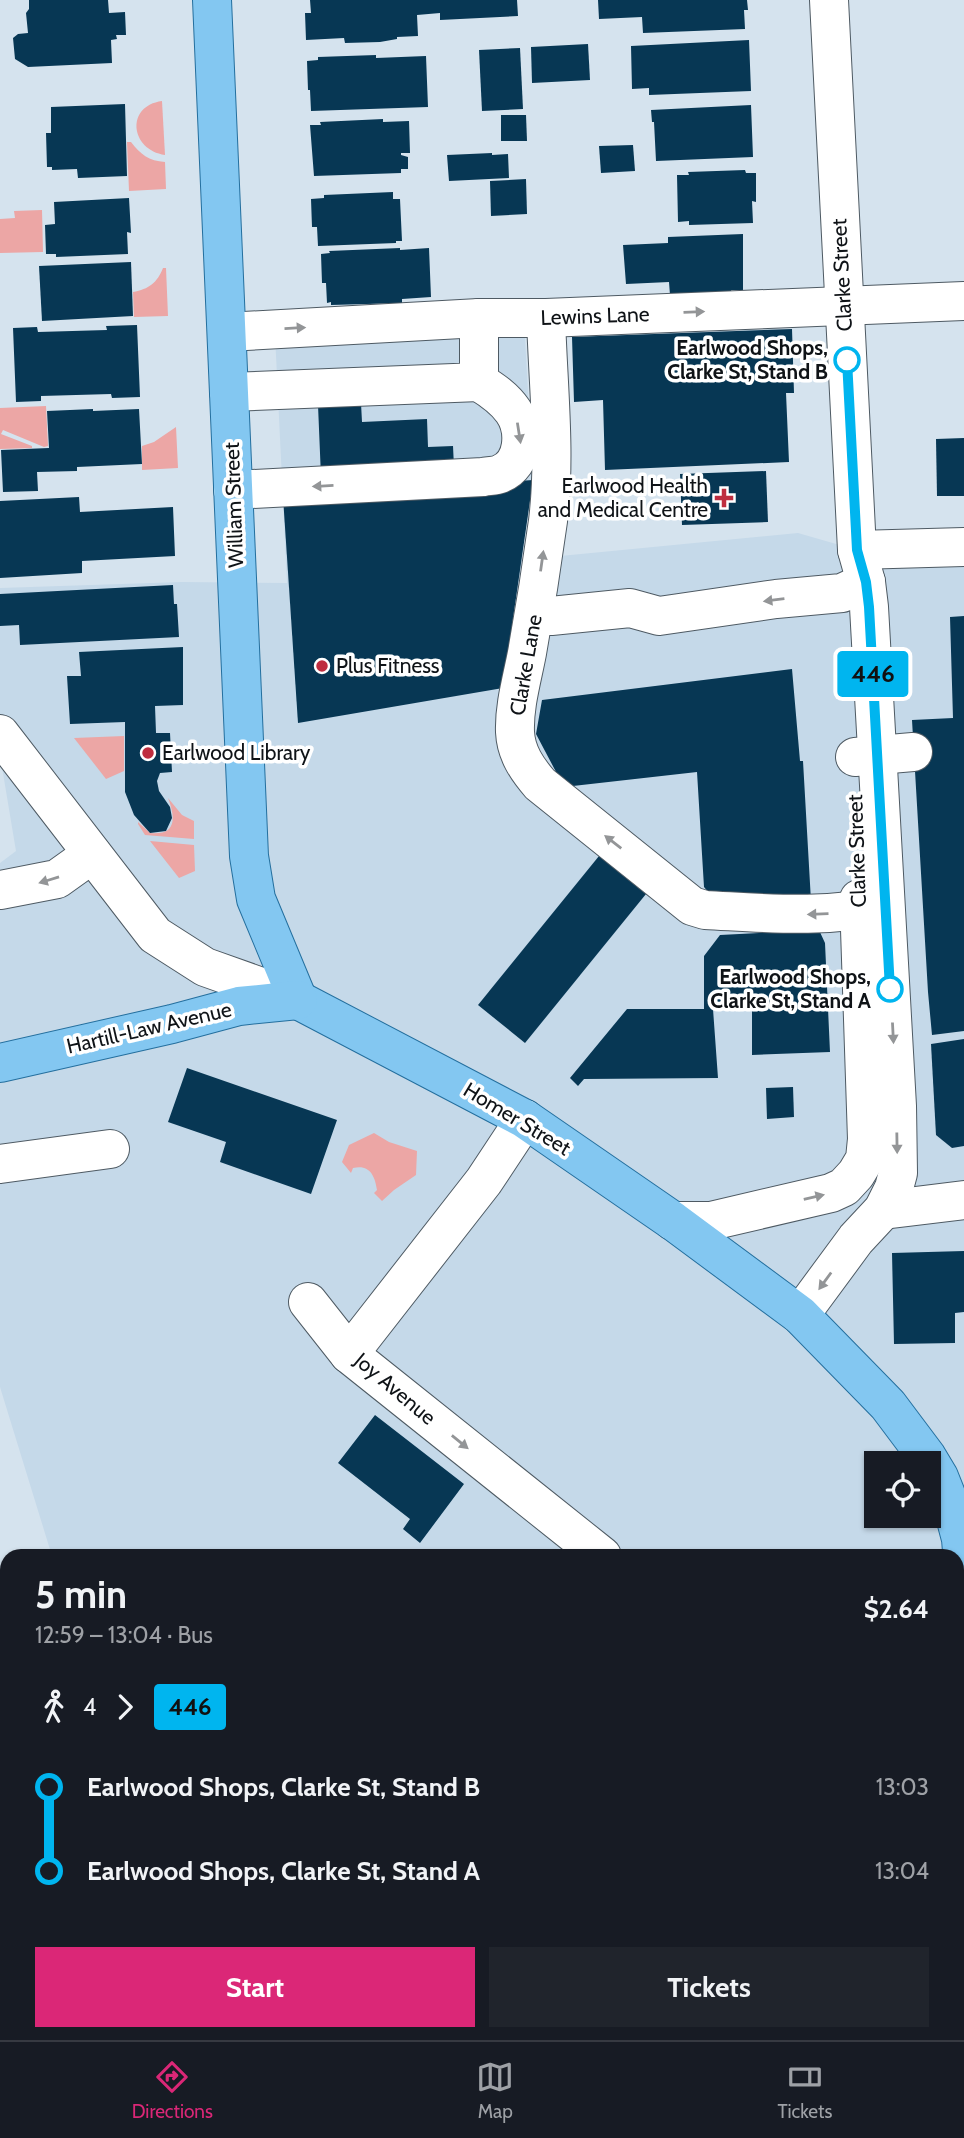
<!DOCTYPE html>
<meta charset="utf-8">
<style>
body{margin:0;font-family:Cabin,sans-serif;background:#20242c;color:#f1f3f6;height:100vh;display:flex;flex-direction:column;font-size:26px;white-space:nowrap}
*{box-sizing:border-box;margin:0}
p{font-size:23px;color:#9ea1a6}
.icon{flex:none;width:38px;height:38px;fill:none;stroke:currentColor;stroke-width:2;stroke-linecap:round;stroke-linejoin:round}
.map{position:relative;flex:1;overflow:hidden}
.panel{position:absolute;left:0px;top:1549px;width:964px;height:492px;display:flex;flex-direction:column;background:#171b24;border-radius:21px 21px 0 0;box-shadow:0 2px 5px #0004}
.panel>*{flex:none}
.badge{padding:0 14px;border-radius:5px;font-size:24px;line-height:46px}
.fabs{position:absolute;left:864px;top:1451px;display:grid;gap:14px}
.fabs a{display:grid;place-items:center;width:77px;height:77px;border-radius:0px;background:#171b24;box-shadow:0 2px 5px #0004;font-size:35px}
.map>.badge{position:absolute;translate:-50% -50%;box-shadow:0 0 0 4px #fff}
.legs{display:flex;align-items:center;gap:10px;height:77px;padding:0 35px;font-size:23px}
.legs p{margin-inline-start:auto}
.summary{display:flex;align-items:center;justify-content:space-between;height:119px;padding:0 35px}
h1{font-size:38px;font-weight:800;line-height:52px}
.action{display:flex;gap:14px;margin-top:auto;padding:14px 35px}
.action a{flex:1;height:80px;border-radius:0px;background:#db2777;color:#fff;font-size:28px;font-weight:800;line-height:80px;text-align:center}
.action a+a{background:#20242c;color:#f1f3f6}
ul{padding:0 35px;list-style:none}
li{display:flex;align-items:center;gap:24px;height:84px;font-size:26px}
li i{display:grid;place-items:center;width:10px;height:100%;margin:0 9px;background:currentColor}
li i::after{content:'';width:18px;height:18px;margin:-9px;border:5px solid;border-radius:50%;background:#171b24}
li p{margin-inline-start:auto}
li:first-child i{background:linear-gradient(#0000 50%,currentColor 0)}
li:last-child i{background:linear-gradient(currentColor 50%,#0000 0)}
.menu{display:flex;justify-content:space-around;align-items:center;height:98px;border-top:2px solid #363941;background:#171b24;font-size:19px;color:#9ea1a6}
.menu a{display:grid;justify-items:center;gap:4px}
.menu .active{color:#db2777}
.map>svg:first-child{display:block}
.built{fill:#c5d9e9;fill-rule:evenodd}
.green{fill:#eca6a5}
.building{fill:#073754}
.lines{fill:none;stroke-linecap:round;stroke-linejoin:round}
.minor-casing{stroke:#4e5a63;stroke-width:40}
.major-casing{stroke:#246f9e;stroke-width:40}
.minor{stroke:#fff;stroke-width:38}
.major{stroke:#83c7f1;stroke-width:38}
.oneway{fill:#939597}
.line-1-casing{stroke:#fff;stroke-width:16}
.line-1{stroke:#00b5ef;stroke-width:10}
.stop-1-dot{fill:#fff;stroke:#00b5ef;stroke-width:3.5}
.poi-dot{fill:#be2d3f;stroke:#fff;stroke-width:2.5}
.labels{text-anchor:middle;stroke-width:7;stroke-linejoin:round;paint-order:stroke}
.street-label{font-size:21px;fill:#0f1317;stroke:#fff}
.stop-label{font-size:21px;font-weight:bold;fill:#0f1317;stroke:#fff;text-anchor:end}
.poi-label{font-size:21px;fill:#0f1317;stroke:#fff;text-anchor:start}
</style>
<div class="map">
<svg width="964" height="2040" viewBox="0 0 964 2040">
<rect width="100%" height="100%" fill="#d5e3ee"/>
<!-- built -->
<g class="built">
<path d="M523 302 533 480 519 560 798 533 857 550 964 543V2040H919L918 2034H957V1556H52L0 1387V863L16 851 0 755V588L182 582 287 583 274 314ZM877 1463H929V1516H877Z"/>
<polygon points="0,1666 7,1666 7,2034 516,2034 517,2040 0,2040"/>
</g>
<!-- green -->
<g class="green">
<path d="M162 101 165 155C130 150 125 106 162 101Z"/>
<path d="M127 142H131C140 154 149 161 165 162L166 189 129 191Z"/>
<polygon points="42,210 43,252 0,253 0,219 15,218 14,211"/>
<path d="M163 268H166L168 316 134 317 133 292C149 289 157 283 163 268Z"/>
<polygon points="46,406 48,446 44,447 3,430 1,434 32,446 32,448 0,449 0,408"/>
<polygon points="176,427 178,468 142,470 142,446 154,442"/>
<polygon points="124,736 124,771 106,779 74,738"/>
<path d="M168 798 182 815 194 821V839L145 835 138 824V822L150 833C178 836 175 816 168 798Z"/>
<polygon points="150,841 194,845 195,871 179,878"/>
<path d="M374 1133 389 1142 417 1151 416 1175 394 1190 382 1201 374 1193 377 1190C375 1175 369 1164 353 1168L351 1173 342 1162 349 1145Z"/>
</g>
<!-- building -->
<g class="building">
<polygon points="29,0 108,0 109,13 125,12 126,35 116,35 117,39 111,40 112,63 28,67 15,59 13,38 18,34 28,33 26,13 29,9"/>
<polygon points="310,0 517,0 518,16 440,20 440,13 417,15 418,36 397,37 397,39 380,42 345,43 344,38 306,40 305,13 311,13"/>
<polygon points="598,0 747,0 748,10 744,10 745,29 643,33 642,17 599,19"/>
<polygon points="749,40 751,91 649,95 649,88 632,89 631,46"/>
<polygon points="588,44 590,80 532,83 531,47"/>
<polygon points="520,48 523,109 482,111 479,50"/>
<polygon points="376,55 376,58 426,56 428,107 311,111 310,90 308,90 307,61 318,60 318,57"/>
<polygon points="125,104 127,176 78,178 77,169 52,170 52,167 47,167 46,133 51,133 51,107"/>
<polygon points="751,105 753,157 656,161 654,122 652,122 651,110"/>
<polygon points="501,115 526,115 527,141 501,141"/>
<polygon points="383,119 383,122 409,121 410,153 401,153 401,155 408,157 408,169 401,169 401,173 314,176 310,125 321,125 320,122"/>
<polygon points="633,145 635,171 601,173 599,146"/>
<polygon points="492,153 492,155 508,154 509,178 449,181 447,155"/>
<polygon points="745,170 746,173 756,173 756,202 752,201 753,223 689,225 689,221 678,222 677,175 689,175 688,172"/>
<polygon points="526,179 527,214 491,216 490,181"/>
<polygon points="393,192 393,199 400,199 402,241 396,241 396,243 318,246 317,227 312,227 311,199 324,198 324,195"/>
<polygon points="129,198 131,233 127,232 128,254 56,257 56,254 46,254 45,225 55,224 54,202"/>
<polygon points="743,234 743,290 731,290 732,293 670,295 669,282 626,284 623,245 668,243 668,237"/>
<polygon points="400,248 400,250 429,248 431,297 402,299 402,303 331,305 331,302 327,303 326,283 322,283 321,254 330,253 329,251"/>
<polygon points="131,262 133,316 42,321 39,266"/>
<polygon points="137,325 140,397 112,398 111,394 41,396 41,401 16,402 13,328 37,327 38,332 107,330 106,326"/>
<polygon points="792,329 794,393 786,393 789,462 605,470 603,400 574,402 572,337"/>
<polygon points="361,403 362,422 427,419 428,447 453,446 454,467 321,477 318,405"/>
<polygon points="93,409 93,411 139,409 142,464 77,467 77,471 37,472 38,491 3,492 1,450 49,448 47,411"/>
<polygon points="964,438 964,496 937,496 936,439"/>
<polygon points="766,471 768,522 682,525 680,474"/>
<polygon points="533,480 503,688 298,723 283,497"/>
<polygon points="79,497 80,512 173,507 175,556 82,561 82,573 0,578 0,501"/>
<polygon points="173,585 174,604 177,604 179,637 20,645 19,625 0,626 0,594"/>
<polygon points="964,616 964,1031 932,1035 928,992 912,720 953,718 950,617"/>
<polygon points="183,647 183,705 155,706 156,733 170,733 172,772 160,773 157,781 159,791 170,807 172,818 166,831 150,833 134,815 125,792 125,722 70,724 67,676 81,676 79,652"/>
<polygon points="792,669 800,761 803,761 811,901 709,893 704,887 697,772 564,787 536,734 542,700"/>
<polygon points="599,856 646,894 525,1043 478,1005"/>
<polygon points="819,930 825,943 830,1052 752,1055 752,1008 713,1009 718,1078 584,1079 578,1086 570,1078 627,1009 704,1009 704,956 720,935"/>
<polygon points="964,1039 964,1146 952,1148 936,1135 931,1044"/>
<polygon points="187,1068 337,1120 311,1194 220,1162 226,1142 168,1122"/>
<polygon points="793,1087 794,1117 767,1119 766,1088"/>
<polygon points="964,1251 964,1312 955,1313 955,1343 894,1344 892,1253"/>
<polygon points="375,1415 464,1484 420,1543 403,1529 410,1519 338,1463"/>
</g>
<g class="lines">
<!-- minor casing -->
<g class="minor-casing">
<g id="minor">
<path d="M546 318C548 385 556 454 548 521 542 565 535 609 527 653 522 679 514 706 515 732 516 753 527 769 540 784L692 906 705 910C766 913 826 919 885 905"/>
<polyline points="227,332 479,318 546,318 964,301"/>
<polyline points="229,392 479,382 479,318"/>
<path d="M233 490 483 477C488 476 495 476 500 474 525 464 526 430 513 411 504 398 492 390 479 382"/>
<polyline points="857,550 964,547"/>
<polyline points="535,612 551,616 630,608 659,616 776,599 842,593 866,582"/>
<polyline points="0,734 155,935 205,967 298,1000"/>
<polyline points="855,757 913,752"/>
<polyline points="0,890 57,879 92,854"/>
<polyline points="0,1164 110,1149"/>
<polyline points="883,1210 964,1200"/>
<polyline points="673,1221 711,1221 831,1193 844,1187 856,1174 865,1159 867,1139 859,899"/>
<polyline points="308,1302 349,1354 602,1556"/>
<polyline points="800,1315 856,1239 883,1210 894,1188 898,1173 897,1106 869,607 866,582 857,550 829,0"/>
<polyline points="349,1354 484,1181 525,1119"/>
<polyline points="957,1829 964,1829"/>
</g>
</g>
<!-- major casing -->
<g class="major-casing">
<g id="major">
<polyline points="212,0 249,856 256,899 298,1000"/>
<polyline points="298,1000 525,1119 673,1221 800,1315 888,1405 927,1457 939,1477 956,1520 961,1539 964,1576"/>
<polyline points="0,1063 172,1024 239,1006 298,1000"/>
</g>
</g>
<!-- minor -->
<use href="#minor" class="minor"/>
<!-- major -->
<use href="#major" class="major"/>
</g>
<!-- one-way arrows -->
<defs><path id="oneway-solid" d="M-6-.8H1V-3.2L6.5 0L1 3.2V.8H-6Z" transform="scale(1.75)"/></defs>
<g class="oneway">
<use href="#oneway-solid" transform="translate(694 312) rotate(-2)"/>
<use href="#oneway-solid" transform="translate(295 328) rotate(-3)"/>
<use href="#oneway-solid" transform="translate(519 433) rotate(81)"/>
<use href="#oneway-solid" transform="translate(323 486) rotate(177)"/>
<use href="#oneway-solid" transform="translate(542 561) rotate(-82)"/>
<use href="#oneway-solid" transform="translate(774 600) rotate(173)"/>
<use href="#oneway-solid" transform="translate(613 842) rotate(-142)"/>
<use href="#oneway-solid" transform="translate(49 880) rotate(163)"/>
<use href="#oneway-solid" transform="translate(818 914) rotate(178)"/>
<use href="#oneway-solid" transform="translate(893 1033) rotate(87)"/>
<use href="#oneway-solid" transform="translate(897 1143) rotate(89)"/>
<use href="#oneway-solid" transform="translate(814 1197) rotate(-13)"/>
<use href="#oneway-solid" transform="translate(825 1281) rotate(126)"/>
<use href="#oneway-solid" transform="translate(460 1442) rotate(39)"/>
</g>
<g class="lines">
<!-- line-1 casing -->
<g class="line-1-casing">
<polyline id="line-1" points="847,360 857,550 866,582 869,607 890,989"/>
</g>
<!-- line-1 -->
<use href="#line-1" class="line-1"/>
</g>
<!-- markers -->
<g class="stop-1-dot">
<circle cx="847" cy="360" r="12"/>
<circle cx="890" cy="989" r="12"/>
</g>
<g class="poi-dot">
<path d="M720.5 487.5h7v7h7v7h-7v7h-7v-7h-7v-7h7z"/>
<circle cx="322" cy="666" r="7"/>
<circle cx="148" cy="753" r="7"/>
</g>
<g class="labels">
<!-- street labels -->
<g class="street-label">
<text transform="translate(842 275) rotate(-93)" y="7">Clarke Street</text>
<text transform="translate(595 316) rotate(-2)" y="7">Lewins Lane</text>
<text transform="translate(234 505) rotate(-92)" y="7">William Street</text>
<text transform="translate(526 665) rotate(-80)" y="7">Clarke Lane</text>
<text transform="translate(857 851) rotate(-92)" y="7">Clarke Street</text>
<text transform="translate(149 1028) rotate(-13)" y="7">Hartill-Law Avenue</text>
<text transform="translate(517 1119) rotate(31)" y="7">Homer Street</text>
<text transform="translate(395 1389) rotate(40)" y="7">Joy Avenue</text>
</g>
<!-- stop labels -->
<g class="stop-label">
<text x="828" y="355">Earlwood Shops,<tspan x="828" dy="24">Clarke St, Stand B</tspan></text>
<text x="871" y="984">Earlwood Shops,<tspan x="871" dy="24">Clarke St, Stand A</tspan></text>
</g>
<!-- poi labels -->
<g class="poi-label">
<text x="708" y="493" text-anchor="end">Earlwood Health<tspan x="708" dy="24">and Medical Centre</tspan></text>
<text x="336" y="673">Plus Fitness</text>
<text x="162" y="760">Earlwood Library</text>
</g>
</g>
</svg>
<div class="fabs">
<a><svg class="icon" aria-label="locate" viewBox="0 0 24 24"><circle cx="12" cy="12" r="6"/><path d="M12 2v4M12 18v4M2 12h4M18 12h4"/></svg></a>
</div>
<b class="badge" style="left:873px;top:674px;background:#00b5ef;color:#111">446</b>
<section class="panel">
<div class="summary"><div><h1>5 min</h1><p>12:59 – 13:04 · Bus</p></div><b>$2.64</b></div>
<div class="legs"><svg class="icon" aria-label="walk" viewBox="0 0 24 24"><circle cx="13" cy="4" r="2"/><path d="M13 8l-2 6 4 7M11 14l-3 7M7 12l3-4h3l4 4"/></svg>4<svg class="icon" aria-label="forward" viewBox="0 0 24 24"><path d="M9 5l7 7-7 7"/></svg><b class="badge" style="background:#00b5ef;color:#111">446</b></div>
<ul>
<li><i style="color:#00b5ef"></i><b>Earlwood Shops, Clarke St, Stand B</b><p>13:03</p></li>
<li><i style="color:#00b5ef"></i><b>Earlwood Shops, Clarke St, Stand A</b><p>13:04</p></li>
</ul>
<div class="action"><a>Start</a><a>Tickets</a></div>
</section>
</div>
<nav class="menu">
<a class="active"><svg class="icon" aria-label="directions" viewBox="0 0 24 24"><path d="M12 3l9 9-9 9-9-9zM9 14v-3h6M13 9l2 2-2 2"/></svg>Directions</a>
<a><svg class="icon" aria-label="map" viewBox="0 0 24 24"><path d="M3 6l6-2 6 2 6-2v14l-6 2-6-2-6 2zM9 4v14M15 6v14"/></svg>Map</a>
<a><svg class="icon" aria-label="tickets" viewBox="0 0 24 24"><path d="M3 7h18v10H3zM15 7v10"/></svg>Tickets</a>
</nav>
